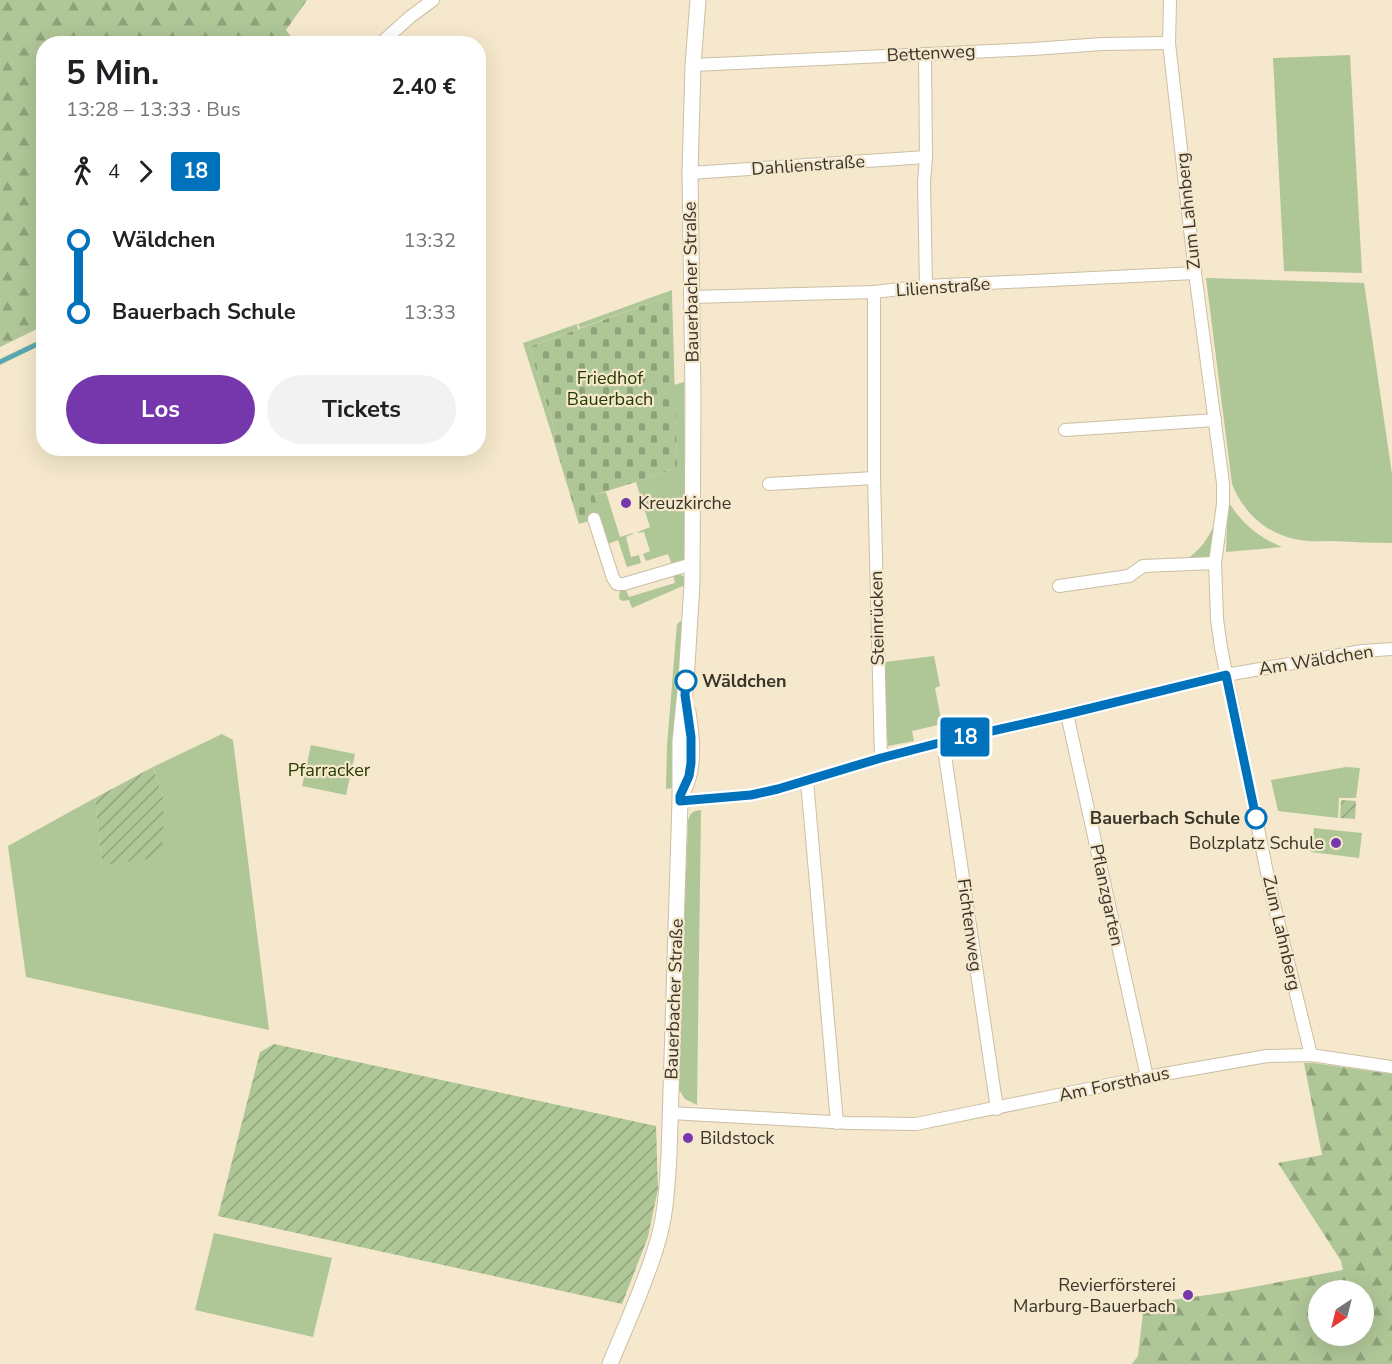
<!DOCTYPE html>
<html lang="de">
<meta charset="utf-8">
<style>
body{margin:0;font-family:"Nunito Sans",sans-serif;background:#f2f2f2;color:#202124;height:100vh;display:flex;flex-direction:column;font-size:22px;white-space:nowrap}
*{box-sizing:border-box;margin:0}
p{font-size:20px;color:#757577}
.icon{flex:none;width:33px;height:33px;fill:none;stroke:currentColor;stroke-width:2;stroke-linecap:round;stroke-linejoin:round}
.map{position:relative;flex:1;overflow:hidden}
.side{position:absolute;left:36px;top:36px;width:450px;height:420px;display:flex;flex-direction:column;background:#fff;border-radius:24px;box-shadow:0 6px 24px #0002}
.side>*{flex:none}
.badge{padding:0 12px;border-radius:4px;font-size:21px;line-height:39px}
.needle{width:39px;rotate:215deg}
.buttons{position:absolute;left:1308px;top:1280px;display:grid;gap:12px}
.buttons a{display:grid;place-items:center;width:66px;height:66px;border-radius:50%;background:#fff;box-shadow:0 6px 24px #0002;font-size:30px}
.map>.badge{position:absolute;translate:-50% -50%;box-shadow:0 0 0 3px #fff}
.legs{display:flex;align-items:center;gap:9px;height:66px;padding:0 30px;font-size:20px}
.legs p{margin-inline-start:auto}
.summary{display:flex;align-items:center;justify-content:space-between;height:102px;padding:0 30px}
h1{font-size:33px;font-weight:700;line-height:45px}
.action{display:flex;gap:12px;margin-top:auto;padding:12px 30px}
.action a{flex:1;height:69px;border-radius:36px;background:#7737ac;color:#fff;font-size:24px;font-weight:700;line-height:69px;text-align:center}
.action a+a{background:#f2f2f2;color:#202124}
ul{padding:0 30px;list-style:none}
li{display:flex;align-items:center;gap:21px;height:72px;font-size:22px}
li i{display:grid;place-items:center;width:9px;height:100%;margin:0 8px;background:currentColor}
li i::after{content:'';width:15px;height:15px;margin:-8px;border:4px solid;border-radius:50%;background:#fff}
li p{margin-inline-start:auto}
li:first-child i{background:linear-gradient(#0000 50%,currentColor 0)}
li:last-child i{background:linear-gradient(currentColor 50%,#0000 0)}
.map>svg:first-child{display:block}
.green{fill:#afc697}
.forest{fill:url(#forest-firs);fill-rule:evenodd}
.cemetery{fill:url(#cemetery-stones)}
.garden{fill:url(#garden-furrows)}
.lines{fill:none;stroke-linecap:round;stroke-linejoin:round}
.stream{stroke:#58a7b7;stroke-width:4.5}
.minor-casing{stroke:#cbbfa4;stroke-width:14}
.tertiary-casing{stroke:#cbbfa4;stroke-width:17}
.minor{stroke:#fff;stroke-width:12}
.tertiary{stroke:#fff;stroke-width:15}
.line-1-casing{stroke:#fff;stroke-width:14}
.line-1{stroke:#0072bc;stroke-width:9}
.poi-dot{fill:#7737ac;stroke:#f5e8cc;stroke-width:2}
.stop-1-dot{fill:#fff;stroke:#0072bc;stroke-width:3}
.labels{text-anchor:middle;stroke-width:4.5;stroke-linejoin:round;paint-order:stroke}
.street-label{font-size:18px;fill:#3a352a;stroke:#f5e8cc}
.park-label{font-size:18px;fill:#263d00;stroke:#f5e8cc}
.poi-label{font-size:18px;fill:#3a352a;stroke:#f5e8cc;text-anchor:start}
.stop-label{font-size:18px;font-weight:bold;fill:#3a352a;stroke:#f5e8cc;text-anchor:start}
</style>
<div class="map">
<svg width="1392" height="1364" viewBox="0 0 1392 1364">
<defs>
<pattern id="forest-firs" width="22" height="20" patternUnits="userSpaceOnUse" patternTransform="scale(1.5)"><rect width="22" height="20" fill="#afc697"/><path d="M5 1l3.5 6h-7zM16 11l3.5 6h-7z" fill="#8fa27b"/></pattern>
<pattern id="cemetery-stones" width="16" height="16" patternUnits="userSpaceOnUse" patternTransform="scale(1.5)"><rect width="16" height="16" fill="#afc697"/><path d="M2 7V4a2 2 0 0 1 4 0v3zM10 15v-3a2 2 0 0 1 4 0v3z" fill="#8fa27b"/></pattern>
<pattern id="garden-furrows" width="10" height="10" patternUnits="userSpaceOnUse" patternTransform="scale(1.5)"><rect width="10" height="10" fill="#afc697"/><path d="M-1 1l2-2M0 10L10 0M9 11l2-2" fill="none" stroke="#8fa27b"/></pattern>
</defs>
<rect width="100%" height="100%" fill="#f5e8cc"/>
<!-- green -->
<g class="green">
<polygon points="1350,55 1362,273 1284,271 1273,58"/>
<path d="M1206 278 1364 283 1392 474V543C1372 543 1352 542 1332 541 1321 541 1310 542 1300 540 1268 535 1244 514 1232 484Z"/>
<polygon points="672,290 672,295 580,328 578,324"/>
<polygon points="577,324 578,329 529,347 556,433 552,435 523,343"/>
<polygon points="43,338 43,344 0,365 0,359"/>
<polygon points="684,382 686,556 683,561 672,565 668,554 646,561 643,554 650,551 644,532 638,533 638,532 650,527 636,482 677,468 674,385"/>
<polygon points="606,492 620,537 633,533 633,534 626,537 631,557 639,555 641,563 627,567 618,540 608,544 593,495"/>
<path d="M1228 501C1241 523 1258 537 1282 547L1226 552Z"/>
<path d="M1214 525 1210 558 1187 559C1200 550 1208 539 1214 525Z"/>
<polygon points="678,573 684,577 685,585 632,608 629,600 623,601 619,599 620,589 625,588 629,597 675,583 673,574"/>
<polygon points="681,621 683,622 673,747 672,788 666,789 667,746 677,624"/>
<polygon points="934,656 940,686 935,688 942,724 912,731 914,741 888,746 887,737 885,662"/>
<polygon points="222,734 233,740 269,1030 26,977 8,846 95,798 102,865 164,800 153,767"/>
<polygon points="311,745 355,754 346,795 302,786"/>
<polygon points="1346,767 1360,768 1356,798 1339,798 1338,818 1278,811 1271,780"/>
<path d="M701 810 697 1105 685 1099 678 1088 688 821C690 813 692 811 701 810Z"/>
<polygon points="1314,828 1362,833 1359,858 1311,852"/>
<polygon points="214,1233 332,1258 313,1337 195,1310"/>
</g>
<!-- forest -->
<g class="forest">
<polygon points="0,0 307,0 286,30 296,43 44,44 43,326 0,347"/>
<path d="M1304 1063H1313L1392 1074V1364H1132L1138 1356 1144 1304 1221 1293 1343 1270 1341 1261 1278 1163 1322 1155ZM1318 1290H1364V1335H1318Z"/>
</g>
<!-- cemetery -->
<polygon class="cemetery" points="672,295 677,468 636,482 594,495 600,518 579,524 552,435 556,433 529,347"/>
<!-- garden -->
<g class="garden">
<polygon points="153,767 164,800 162,857 102,865 95,798"/>
<polygon points="1341,800 1356,801 1355,819 1340,818"/>
<polygon points="274,1044 656,1126 658,1189 648,1237 622,1304 218,1216 260,1052"/>
</g>
<g class="lines">
<!-- stream -->
<polyline class="stream" points="0,362 44,341"/>
<!-- minor casing -->
<g class="minor-casing">
<g id="minor">
<polyline points="1170,0 1169,43 1195,273 1223,483 1223,504 1215,563 1217,619 1221,648 1271,892 1311,1055"/>
<polyline points="380,44 410,17 433,0"/>
<polyline points="925,54 926,157 924,182 926,286"/>
<polyline points="693,65 1033,49 1102,44 1169,43"/>
<polyline points="690,173 926,157"/>
<polyline points="874,292 874,478 881,758"/>
<polyline points="691,297 874,292 926,286 1195,273"/>
<polyline points="1065,430 1215,420"/>
<polyline points="769,484 874,478"/>
<polyline points="594,519 613,578 617,584 624,584 692,564"/>
<polyline points="1059,586 1129,576 1143,566 1215,563"/>
<polyline points="1067,714 1147,1077"/>
<polyline points="943,742 997,1109"/>
<polyline points="807,781 837,1123"/>
<polyline points="680,801 751,795 779,789 881,758 943,742 1067,714 1226,675 1362,651 1392,649"/>
<polyline points="671,1113 849,1123 916,1124 1147,1077 1267,1056 1311,1055 1392,1067"/>
</g>
</g>
<!-- tertiary casing -->
<g class="tertiary-casing">
<g id="tertiary">
<path d="M684 789C695 766 692 737 688 712"/>
<path d="M610 1364C626 1325 644 1287 656 1247 666 1217 667 1186 669 1155L680 801V742L686 681 692 584 693 396 690 173 693 65 698 0"/>
</g>
</g>
<!-- minor -->
<use href="#minor" class="minor"/>
<!-- tertiary -->
<use href="#tertiary" class="tertiary"/>
</g>
<g class="lines">
<!-- line-1 casing -->
<g class="line-1-casing">
<polyline id="line-1" points="686,681 685,695 691,737 691,763 689,776 680,796 680,801 751,795 778,789 881,758 943,742 1067,714 1226,675 1256,818"/>
</g>
<!-- line-1 -->
<use href="#line-1" class="line-1"/>
</g>
<!-- markers -->
<g class="poi-dot">
<circle cx="626" cy="503" r="6"/>
<circle cx="1336" cy="843" r="6"/>
<circle cx="688" cy="1138" r="6"/>
<circle cx="1188" cy="1295" r="6"/>
</g>
<g class="stop-1-dot">
<circle cx="686" cy="681" r="10"/>
<circle cx="1256" cy="818" r="10"/>
</g>
<g class="labels">
<!-- street labels -->
<g class="street-label">
<text transform="translate(931 53) rotate(-3)" y="6">Bettenweg</text>
<text transform="translate(808 165) rotate(-4)" y="6">Dahlienstraße</text>
<text transform="translate(1188 211) rotate(-96)" y="6">Zum Lahnberg</text>
<text transform="translate(691 282) rotate(-91)" y="6">Bauerbacher Straße</text>
<text transform="translate(943 287) rotate(-4)" y="6">Lilienstraße</text>
<text transform="translate(877 618) rotate(-91)" y="6">Steinrücken</text>
<text transform="translate(1316 660) rotate(-9)" y="6">Am Wäldchen</text>
<text transform="translate(1107 895) rotate(78)" y="6">Pflanzgarten</text>
<text transform="translate(970 925) rotate(82)" y="6">Fichtenweg</text>
<text transform="translate(1282 933) rotate(77)" y="6">Zum Lahnberg</text>
<text transform="translate(674 999) rotate(-88)" y="6">Bauerbacher Straße</text>
<text transform="translate(1114 1084) rotate(-12)" y="6">Am Forsthaus</text>
</g>
<!-- park labels -->
<g class="park-label">
<text x="610" y="384">Friedhof<tspan x="610" dy="21">Bauerbach</tspan></text>
<text x="329" y="776">Pfarracker</text>
</g>
<!-- poi labels -->
<g class="poi-label">
<text x="638" y="509">Kreuzkirche</text>
<text x="1324" y="849" text-anchor="end">Bolzplatz Schule</text>
<text x="700" y="1144">Bildstock</text>
<text x="1176" y="1291" text-anchor="end">Revierförsterei<tspan x="1176" dy="21">Marburg-Bauerbach</tspan></text>
</g>
<!-- stop labels -->
<g class="stop-label">
<text x="702" y="687">Wäldchen</text>
<text x="1240" y="824" text-anchor="end">Bauerbach Schule</text>
</g>
</g>
</svg>
<div class="buttons">
<a><svg class="needle" viewBox="-14 -14 28 28"><path d="M0-13l5 13h-10z" fill="#e53935"/><path d="M0 13l5-13h-10z" fill="#757577"/></svg></a>
</div>
<b class="badge" style="left:965px;top:737px;background:#0072bc;color:#fff">18</b>
<section class="side">
<div class="summary"><div><h1>5 Min.</h1><p>13:28 – 13:33 · Bus</p></div><b>2.40 €</b></div>
<div class="legs"><svg class="icon" aria-label="walk" viewBox="0 0 24 24"><circle cx="13" cy="4" r="2"/><path d="M13 8l-2 6 4 7M11 14l-3 7M7 12l3-4h3l4 4"/></svg>4<svg class="icon" aria-label="forward" viewBox="0 0 24 24"><path d="M9 5l7 7-7 7"/></svg><b class="badge" style="background:#0072bc;color:#fff">18</b></div>
<ul>
<li><i style="color:#0072bc"></i><b>Wäldchen</b><p>13:32</p></li>
<li><i style="color:#0072bc"></i><b>Bauerbach Schule</b><p>13:33</p></li>
</ul>
<div class="action"><a>Los</a><a>Tickets</a></div>
</section>
</div>
